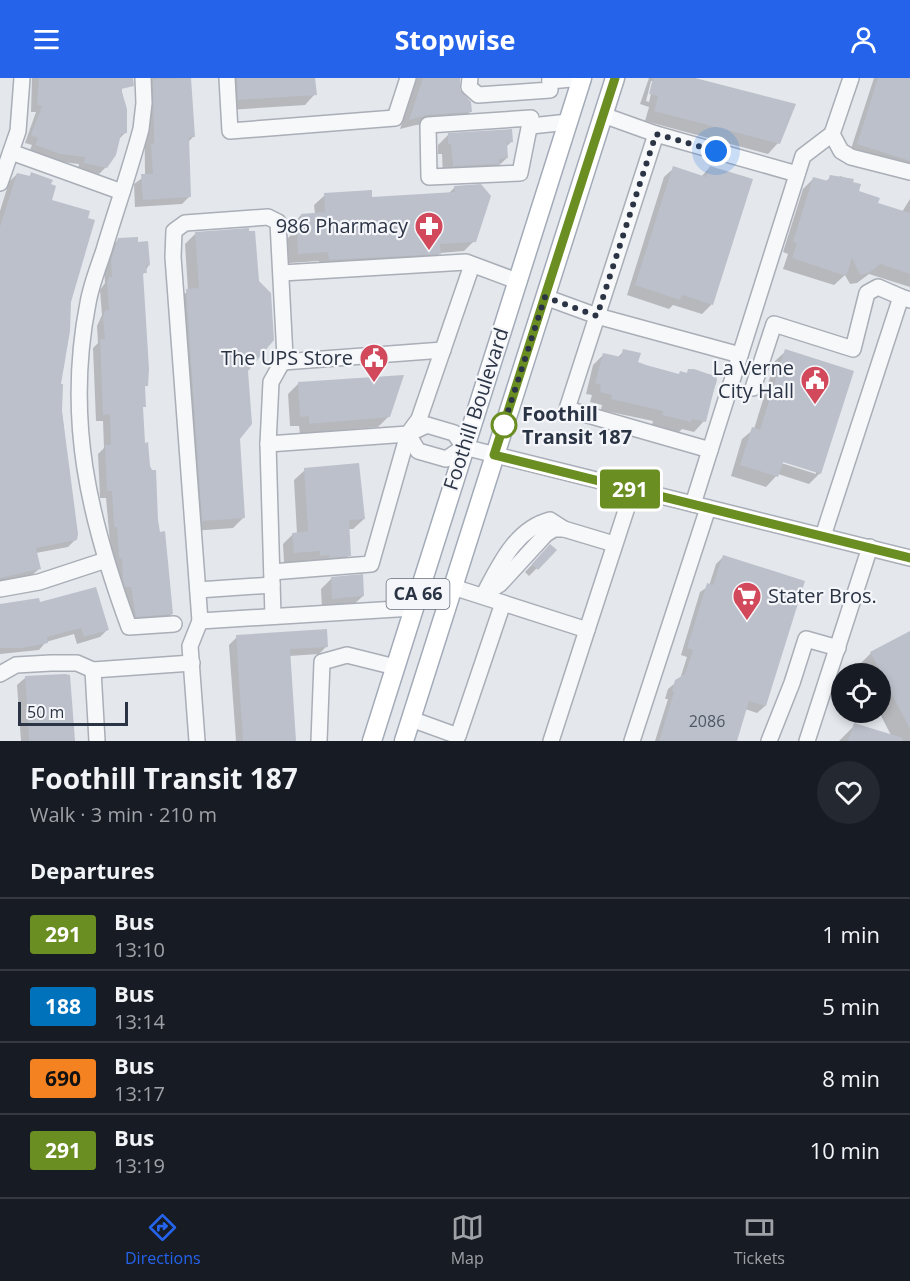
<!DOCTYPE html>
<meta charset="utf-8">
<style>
body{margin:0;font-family:"Open Sans",sans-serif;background:#242831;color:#f1f3f6;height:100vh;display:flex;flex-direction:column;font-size:22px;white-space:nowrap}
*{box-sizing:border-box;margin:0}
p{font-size:20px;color:#9ea1a6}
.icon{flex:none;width:33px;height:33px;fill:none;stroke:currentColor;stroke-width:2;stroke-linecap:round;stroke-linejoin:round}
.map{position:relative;height:663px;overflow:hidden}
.side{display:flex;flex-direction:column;background:#171b24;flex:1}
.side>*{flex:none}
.badge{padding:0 12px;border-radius:4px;font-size:21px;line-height:39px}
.controls{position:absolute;left:831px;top:585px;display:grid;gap:12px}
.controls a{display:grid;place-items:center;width:60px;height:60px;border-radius:50%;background:#171b24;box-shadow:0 3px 9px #0003;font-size:30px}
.scale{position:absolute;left:18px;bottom:15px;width:110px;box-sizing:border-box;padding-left:6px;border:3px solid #2b3445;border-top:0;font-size:16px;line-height:21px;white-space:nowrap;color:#2b3445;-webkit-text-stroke:4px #f4f6f9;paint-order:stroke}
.you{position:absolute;width:30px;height:30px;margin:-15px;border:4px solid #fff;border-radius:50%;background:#1a73e8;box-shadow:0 0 0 9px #1a73e833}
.map>.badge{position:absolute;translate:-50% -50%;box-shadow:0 0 0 3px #fff}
h2{padding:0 30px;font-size:22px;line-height:54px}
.round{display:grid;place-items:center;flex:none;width:63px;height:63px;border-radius:32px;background:#242831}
.head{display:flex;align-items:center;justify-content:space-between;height:102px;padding:0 30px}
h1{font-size:28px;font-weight:700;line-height:45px}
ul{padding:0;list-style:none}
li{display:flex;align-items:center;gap:18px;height:72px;padding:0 30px;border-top:2px solid #363941}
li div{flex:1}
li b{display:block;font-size:22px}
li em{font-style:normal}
li .badge{min-width:66px;font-weight:700;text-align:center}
header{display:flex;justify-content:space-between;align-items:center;height:78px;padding:0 30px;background:#2563eb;color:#fff;font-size:27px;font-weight:700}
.tabs{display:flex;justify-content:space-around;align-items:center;height:84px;border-top:2px solid #363941;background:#171b24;font-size:16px;color:#9ea1a6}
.tabs a{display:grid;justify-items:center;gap:3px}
.tabs .current{color:#2563eb}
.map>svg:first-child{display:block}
.shadow{fill:#0003;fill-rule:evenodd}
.building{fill:#bbc0ca}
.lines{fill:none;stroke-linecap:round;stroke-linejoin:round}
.minor-casing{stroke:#a9aeb7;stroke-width:18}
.major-casing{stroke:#a3abb8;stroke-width:21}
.minor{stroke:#f7f8fa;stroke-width:15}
.major{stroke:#fff;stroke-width:18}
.line-casing{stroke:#fff;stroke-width:14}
.line{stroke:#6b8e23;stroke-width:9}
.walk{stroke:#2b3445;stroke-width:6;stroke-dasharray:0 10.8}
.stop-dot{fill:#fff;stroke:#6b8e23;stroke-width:3}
.labels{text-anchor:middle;stroke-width:4.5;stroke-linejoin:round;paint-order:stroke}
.number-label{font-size:16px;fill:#4f5766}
.shield{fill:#f4f6f9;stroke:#676e7b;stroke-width:1.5}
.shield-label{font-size:18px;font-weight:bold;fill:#2b3445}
.poi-label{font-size:20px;fill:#2b3445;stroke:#f4f6f9;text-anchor:end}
.street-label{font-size:20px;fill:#2b3445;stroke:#f4f6f9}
.stop-label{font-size:20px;font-weight:bold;fill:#2b3445;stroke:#f4f6f9;text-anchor:start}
</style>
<header><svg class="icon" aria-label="menu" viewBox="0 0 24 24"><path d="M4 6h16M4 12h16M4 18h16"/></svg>Stopwise<svg class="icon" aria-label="person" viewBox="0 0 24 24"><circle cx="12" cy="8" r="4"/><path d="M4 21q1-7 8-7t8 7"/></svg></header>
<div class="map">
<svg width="910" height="663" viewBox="0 0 910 663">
<rect width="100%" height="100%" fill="#e4e7ec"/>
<!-- shadow -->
<g class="shadow">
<polygon points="32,0 121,0 125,55 118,62 106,89 99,96 78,92 79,86 53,83 29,74 32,67 25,65 36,34 31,34"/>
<polygon points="144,0 190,0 194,58 187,65 190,118 182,126 135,129 134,106 145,98"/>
<polygon points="226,0 314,0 315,16 305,27 228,32"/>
<polygon points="417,0 459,0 458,9 470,34 460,44 416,47 400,51"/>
<path d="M649 0H685L778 65 768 76 645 43 649 29 640 26ZM651 3H654L649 24 646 23Z"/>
<polygon points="874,0 910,0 910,93 850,74"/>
<polygon points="448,57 511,64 506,69 507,80 496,90 443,98 442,76 438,76 438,67"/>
<polygon points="710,89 751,102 711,227 702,236 673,227 669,231 627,217 664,99 674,90 701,99"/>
<polygon points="17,96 29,99 31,96 50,123 70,224 59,308 76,461 68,469 36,475 39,491 31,498 0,505 0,133 9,104"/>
<polygon points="840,98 852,102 857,114 876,126 902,134 910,121 910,209 869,196 857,205 850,206 845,197 834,207 783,191 788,176 783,174 803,111 814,100 825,104 831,99 837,101"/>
<polygon points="455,109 474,163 464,173 440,175 429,186 319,192 319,183 289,185 287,161 292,156 291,148 301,137 315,136 314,127 325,117 371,121 448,116"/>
<polygon points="195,156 247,293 239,360 243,440 233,450 192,453 176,223 188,213 185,166"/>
<polygon points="118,162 137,165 149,187 142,198 147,307 143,310 144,328 141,331 144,366 172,536 164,543 129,545 112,487 106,420 100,420 98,376 104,370 103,343 96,343 93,270 98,265 97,248 102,237 100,212 105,205 104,190 111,169"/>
<polygon points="624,273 636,285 678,297 694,293 712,297 717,302 704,343 694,354 682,351 679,354 652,347 653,343 601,332 602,327 590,324 592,317 586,316 593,287 604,276 617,280"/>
<path d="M786 273 820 395 809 406 778 396 766 409 731 398 742 361 754 351 775 283ZM776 380 816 393V396L775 383Z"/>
<polygon points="298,306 389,338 378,349 300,356 299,348 290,348 288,316"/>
<polygon points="305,392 364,441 353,451 348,451 349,477 339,488 310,488 310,483 284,485 283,466 293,456 297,456 294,402"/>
<polygon points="555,472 529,498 525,494 543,475"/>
<polygon points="723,479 765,628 757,635 745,631 735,663 655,663 668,621 665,621 668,611 680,601 687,579 681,577 700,514 709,508 716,486"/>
<polygon points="331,501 363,518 352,528 322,531 321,511"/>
<polygon points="39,526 107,552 100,559 77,566 74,556 46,564 39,572 0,576 0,527"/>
<polygon points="910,555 910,663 839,663 855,647 892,659 879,634 880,596 858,596 856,590 871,575"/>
<polygon points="237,559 327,568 319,576 289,578 295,663 236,663 229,567"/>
<polygon points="25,600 75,663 21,663 17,607"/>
</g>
<!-- building -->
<g class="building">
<polygon points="39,0 133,0 134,8 121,11 127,31 127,55 121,56 116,77 107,90 84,85 85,79 60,76 35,67 38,60 31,57 42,28 37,27"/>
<polygon points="191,0 195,59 189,59 191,119 143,122 141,96 153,96 151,66 154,65 153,1"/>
<polygon points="237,0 315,0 317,17 238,22"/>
<polygon points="423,0 460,0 460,12 471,24 472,34 427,37 409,42"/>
<polygon points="653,0 695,0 796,26 780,66 654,33 658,18 649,16"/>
<polygon points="878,0 910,0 910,83 857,66"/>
<polygon points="512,51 513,64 507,65 508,80 499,81 500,86 453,88 451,66 448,66 448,55"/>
<polygon points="673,88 706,99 710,88 753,101 713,227 682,217 680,222 635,207"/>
<polygon points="31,94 53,102 51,106 56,108 52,122 90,133 88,140 95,142 71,224 70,253 61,306 63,306 62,333 78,456 77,462 36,470 41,491 0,500 0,149 17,95 30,98"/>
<polygon points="830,97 854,101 853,104 861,106 859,113 880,120 878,125 910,135 910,196 880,186 869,195 860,197 852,180 846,198 792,180 797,165 793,164 813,99 828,103"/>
<polygon points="481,106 491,118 476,164 440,166 441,176 329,182 328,174 298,176 297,149 302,148 301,136 325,134 324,115 372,112 372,119 455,114 454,108"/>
<polygon points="249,150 249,153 255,153 259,203 271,215 274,262 248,293 252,346 240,361 245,440 202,443 186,211 199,210 195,154"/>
<polygon points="138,159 138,164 148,163 150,187 146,188 147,195 143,195 149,291 148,308 145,308 146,329 143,329 145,365 148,364 150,388 152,392 156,392 158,442 160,454 165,453 173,536 136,539 131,509 125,509 123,503 122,480 119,480 117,449 114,449 112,413 107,413 105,367 111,367 110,336 103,337 100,261 105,261 103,240 105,232 109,232 107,204 109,199 112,199 111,182 118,160"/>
<polygon points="623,271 641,275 638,284 646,287 679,296 680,293 687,295 688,291 694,291 717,299 706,344 692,341 691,344 662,337 663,333 611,321 612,317 600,314 601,307 595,305 603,275 621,279"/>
<polygon points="785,271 854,293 821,396 783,384 778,399 740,387 752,349 760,352"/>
<polygon points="404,297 390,339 309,346 309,338 300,339 298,304"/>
<polygon points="359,385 365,441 349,442 351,478 329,480 329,477 320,478 320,473 294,475 292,455 308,453 304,390"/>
<polygon points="550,466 557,472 538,492 532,486"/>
<polygon points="723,477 805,503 766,628 749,623 737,663 659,663 674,614 672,613 675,602 685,596 693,572 687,570 707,505 713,507"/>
<polygon points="363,496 364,518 332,521 331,499"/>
<polygon points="96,509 109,552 84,559 81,550 47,559 48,565 22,570 0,570 0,526 39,520 40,524"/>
<polygon points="327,551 328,569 290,571 296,663 243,663 236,557"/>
<polygon points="910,553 910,651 870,574"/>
<polygon points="65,596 70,597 75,663 29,663 25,598"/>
<polygon points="854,645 903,660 902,663 848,663"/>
</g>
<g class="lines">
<!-- minor casing -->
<g class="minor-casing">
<g id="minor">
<path d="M143 0 144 25 141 51C130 92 116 132 104 172 98 190 91 207 88 225 65 341 89 440 129 549L174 546"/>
<polyline points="227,0 230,53 395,40 408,0"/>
<polyline points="470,0 469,9 478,17 550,12 550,0"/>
<polyline points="550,3 582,0"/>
<polyline points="603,37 656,56"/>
<polygon points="531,40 520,95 429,99 428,47"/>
<polyline points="531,48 568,44"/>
<polyline points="832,56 841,73 851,79 910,94"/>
<polyline points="11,74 122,114"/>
<polyline points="0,105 18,53 22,0"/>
<polyline points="282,195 466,184 517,203"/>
<polyline points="545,219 597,238 740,277"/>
<polyline points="283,284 443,272"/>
<polyline points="753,310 774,246 853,271 867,215 878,209 901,219"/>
<polyline points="408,356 418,373 446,381 464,369"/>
<polyline points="268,366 408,356 427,347 454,355 464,369"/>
<polyline points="464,369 910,480"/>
<polyline points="710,372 567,331 656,56 797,96"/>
<polyline points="693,426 803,78 832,56 851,0"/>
<polyline points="823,458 901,219 910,222"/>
<polyline points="272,494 371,486 408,356 419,341 472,187"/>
<polyline points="0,511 39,504 106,482"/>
<polyline points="198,512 272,507"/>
<polyline points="485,515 500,506 546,456 554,451 564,451"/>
<path d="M483 518C499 488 515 451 550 442L564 451 614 466"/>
<polyline points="503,525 587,552 633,411"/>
<polyline points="200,543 173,179 174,153 185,145 268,139 278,144 285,279 271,304 268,366 273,538"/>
<polyline points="93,592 97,663"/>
<polyline points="0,596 16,587 51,585 77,585 93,592 192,585"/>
<polyline points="411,641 458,658 503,525 453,509"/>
<polyline points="197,663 190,568 200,543 413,530"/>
<polyline points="319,663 322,584 347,577 395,589"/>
<polyline points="551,663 587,552"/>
<polyline points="632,663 708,430"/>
<polyline points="769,663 792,605 806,561 838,570"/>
<polyline points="807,663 870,469"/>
</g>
</g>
<!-- major casing -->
<g class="major-casing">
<g id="major">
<polyline points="372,663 582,0"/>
<polyline points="404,663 615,0"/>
</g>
</g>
<!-- minor -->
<use href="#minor" class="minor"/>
<!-- major -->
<use href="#major" class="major"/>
</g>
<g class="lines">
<!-- line casing -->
<g class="line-casing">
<polyline id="line" points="615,0 494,377 910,480"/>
</g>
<!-- line -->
<use href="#line" class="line"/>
<!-- walk -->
<polyline class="walk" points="504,347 501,355 545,219 597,238 656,56 716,73"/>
</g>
<!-- icons -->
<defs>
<g id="pharmacy-pin" transform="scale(1.5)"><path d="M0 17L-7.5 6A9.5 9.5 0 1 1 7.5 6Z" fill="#d1495b" stroke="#f4f6f9"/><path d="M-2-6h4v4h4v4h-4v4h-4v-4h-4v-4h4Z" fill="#fff"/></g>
<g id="civic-pin" transform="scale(1.5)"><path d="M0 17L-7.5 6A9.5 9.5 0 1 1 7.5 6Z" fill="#d1495b" stroke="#f4f6f9"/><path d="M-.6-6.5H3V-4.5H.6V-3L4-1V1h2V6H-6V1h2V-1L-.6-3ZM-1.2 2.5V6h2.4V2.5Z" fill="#fff"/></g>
<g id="supermarket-pin" transform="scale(1.5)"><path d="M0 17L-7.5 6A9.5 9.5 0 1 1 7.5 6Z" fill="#d1495b" stroke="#f4f6f9"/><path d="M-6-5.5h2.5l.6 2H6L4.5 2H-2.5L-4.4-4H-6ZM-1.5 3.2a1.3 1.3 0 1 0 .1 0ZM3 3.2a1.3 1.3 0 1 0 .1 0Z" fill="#fff"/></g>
</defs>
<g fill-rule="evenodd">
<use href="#pharmacy-pin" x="429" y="148"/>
<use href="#civic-pin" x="374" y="280"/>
<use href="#civic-pin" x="815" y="302"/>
<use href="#supermarket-pin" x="747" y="518"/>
</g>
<!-- markers -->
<circle class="stop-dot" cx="504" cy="347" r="12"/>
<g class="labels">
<!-- number labels -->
<g class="number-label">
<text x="707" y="649">2086</text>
</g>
<!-- shield labels -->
<rect class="shield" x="386.5" y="501" width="63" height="30" rx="4.5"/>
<g class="shield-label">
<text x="418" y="522">CA 66</text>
</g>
<!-- poi labels -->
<g class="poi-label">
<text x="408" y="155">986 Pharmacy</text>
<text x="353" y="287">The UPS Store</text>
<text x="794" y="297">La Verne<tspan x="794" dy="23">City Hall</tspan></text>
<text x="768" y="525" text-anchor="start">Stater Bros.</text>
</g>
<!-- street labels -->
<g class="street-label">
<text transform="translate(476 331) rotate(-72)" y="7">Foothill Boulevard</text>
</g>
<!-- stop labels -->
<g class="stop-label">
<text x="522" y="343">Foothill<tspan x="522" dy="23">Transit 187</tspan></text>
</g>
</g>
</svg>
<div class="controls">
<a><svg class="icon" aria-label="locate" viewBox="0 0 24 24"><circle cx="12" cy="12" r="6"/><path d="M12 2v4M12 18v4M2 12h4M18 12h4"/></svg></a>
</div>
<div class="scale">50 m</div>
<div class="you" style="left:716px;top:73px"></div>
<b class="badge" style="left:630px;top:411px;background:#6b8e23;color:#fff">291</b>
</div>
<section class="side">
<div class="head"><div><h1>Foothill Transit 187</h1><p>Walk · 3 min · 210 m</p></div><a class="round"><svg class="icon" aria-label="heart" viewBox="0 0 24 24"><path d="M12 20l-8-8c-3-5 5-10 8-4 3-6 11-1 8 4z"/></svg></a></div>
<h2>Departures</h2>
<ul>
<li><span class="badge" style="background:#6b8e23;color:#fff">291</span><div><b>Bus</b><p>13:10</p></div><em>1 min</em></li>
<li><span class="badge" style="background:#0072bc;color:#fff">188</span><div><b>Bus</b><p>13:14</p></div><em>5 min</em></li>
<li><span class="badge" style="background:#f58220;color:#111">690</span><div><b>Bus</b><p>13:17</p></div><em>8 min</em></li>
<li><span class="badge" style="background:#6b8e23;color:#fff">291</span><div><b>Bus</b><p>13:19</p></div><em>10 min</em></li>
</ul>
</section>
<nav class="tabs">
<a class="current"><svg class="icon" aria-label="directions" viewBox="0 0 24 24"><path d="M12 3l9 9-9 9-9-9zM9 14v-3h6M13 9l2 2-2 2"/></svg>Directions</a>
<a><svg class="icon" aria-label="map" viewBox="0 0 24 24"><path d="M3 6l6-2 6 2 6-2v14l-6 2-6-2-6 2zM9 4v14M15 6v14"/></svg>Map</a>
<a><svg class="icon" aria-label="tickets" viewBox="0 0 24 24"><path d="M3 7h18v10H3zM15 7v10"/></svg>Tickets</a>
</nav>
